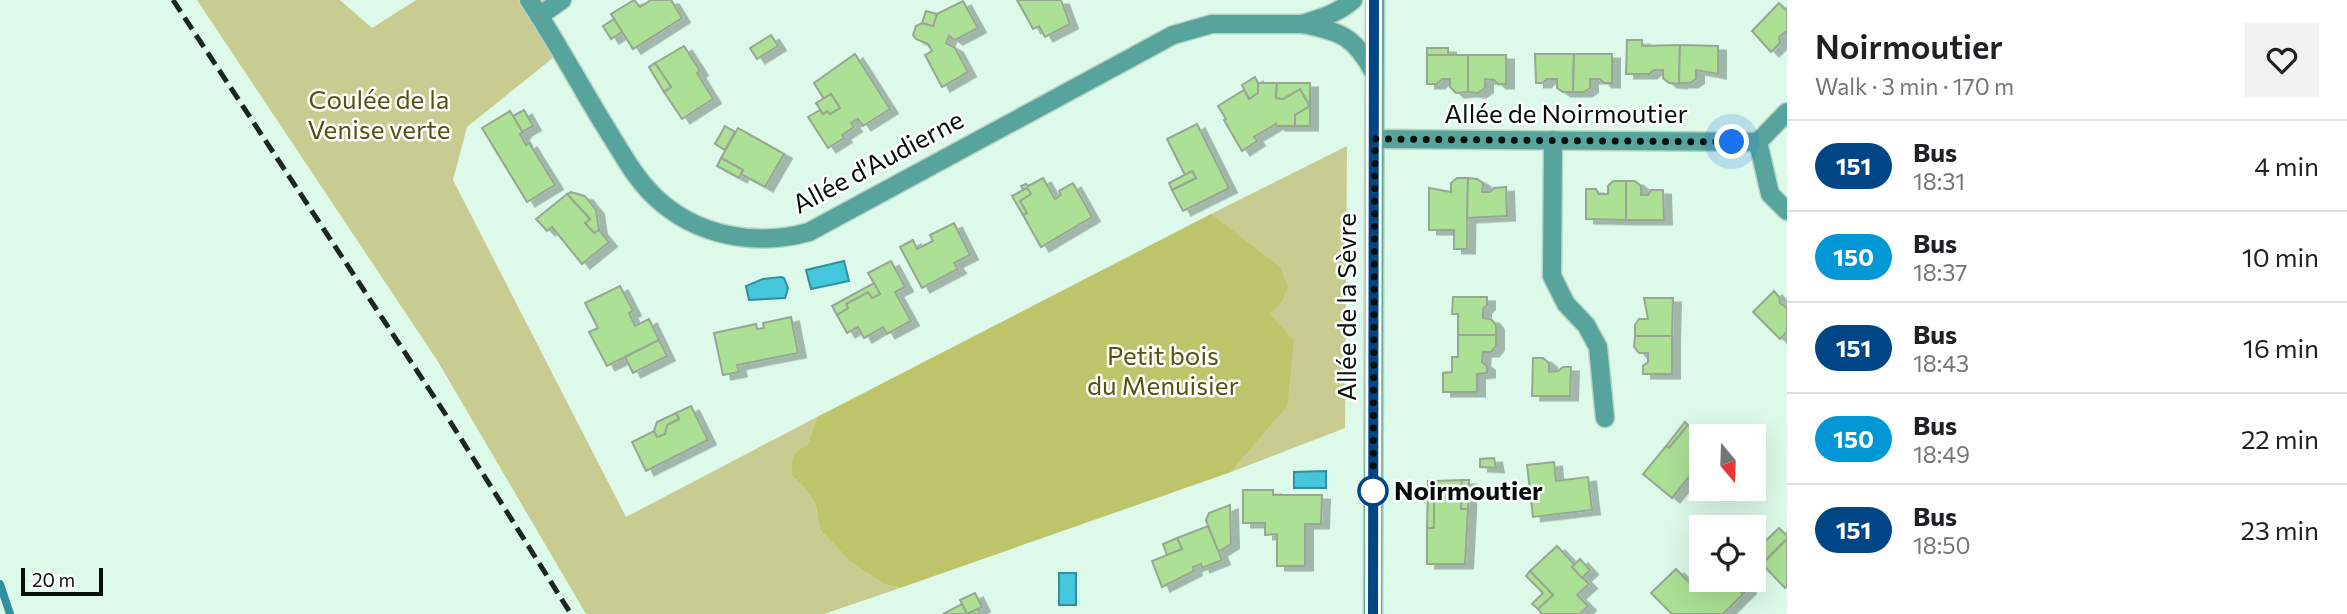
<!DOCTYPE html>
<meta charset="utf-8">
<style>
body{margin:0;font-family:Commissioner,sans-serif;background:#f2f2f2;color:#202124;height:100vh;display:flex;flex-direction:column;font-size:26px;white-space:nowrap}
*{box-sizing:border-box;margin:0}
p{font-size:23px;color:#757577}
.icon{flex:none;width:38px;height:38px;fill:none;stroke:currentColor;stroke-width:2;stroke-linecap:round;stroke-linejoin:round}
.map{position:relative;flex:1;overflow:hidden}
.panel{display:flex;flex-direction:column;background:#fff;width:560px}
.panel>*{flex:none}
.badge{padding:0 14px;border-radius:23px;font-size:24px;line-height:46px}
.needle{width:46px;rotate:161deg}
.tools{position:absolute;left:1689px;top:424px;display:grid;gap:14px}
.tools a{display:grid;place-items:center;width:77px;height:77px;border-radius:0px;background:#fff;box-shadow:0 7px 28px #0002;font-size:35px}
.scale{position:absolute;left:21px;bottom:18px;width:82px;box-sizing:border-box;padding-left:7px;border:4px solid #050e09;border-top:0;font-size:19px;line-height:24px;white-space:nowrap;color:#050e09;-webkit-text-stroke:5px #fefefe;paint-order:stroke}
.you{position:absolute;width:35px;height:35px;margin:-18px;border:5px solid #fff;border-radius:50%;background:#1a73e8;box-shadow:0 0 0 10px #1a73e833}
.map>.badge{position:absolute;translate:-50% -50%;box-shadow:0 0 0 4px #fff}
.round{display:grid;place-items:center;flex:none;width:74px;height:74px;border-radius:0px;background:#f2f2f2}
.head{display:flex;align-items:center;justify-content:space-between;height:119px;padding:0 28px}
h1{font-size:33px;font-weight:600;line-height:52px}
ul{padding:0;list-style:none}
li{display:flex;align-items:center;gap:21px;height:91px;padding:0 28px;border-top:2px solid #e0e0e0}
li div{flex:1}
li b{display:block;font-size:26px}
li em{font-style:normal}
li .badge{min-width:77px;font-weight:700;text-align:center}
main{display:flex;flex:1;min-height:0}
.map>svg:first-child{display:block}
.green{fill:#c8cc91}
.forest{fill:#bec46a}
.water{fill:#45c6dc;stroke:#328f9d;stroke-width:2}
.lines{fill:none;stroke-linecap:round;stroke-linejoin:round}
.stream{stroke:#328f9d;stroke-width:8}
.building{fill:#abe095;stroke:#97a791;stroke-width:2;filter:url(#shadow)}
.minor-casing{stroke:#bad3c6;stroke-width:21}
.minor{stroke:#57a49c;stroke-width:18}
.rail{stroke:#1b2620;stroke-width:5;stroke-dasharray:14 7;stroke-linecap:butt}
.line-casing{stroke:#fff;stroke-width:16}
.line{stroke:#004687;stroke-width:10}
.walk{stroke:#050e09;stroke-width:7;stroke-dasharray:0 12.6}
.stop-dot{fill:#fff;stroke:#004687;stroke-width:3.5}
.labels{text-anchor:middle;stroke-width:5;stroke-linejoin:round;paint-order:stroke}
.park-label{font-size:26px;fill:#515410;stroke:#fefefe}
.street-label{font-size:26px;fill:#050e09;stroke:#fefefe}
.stop-label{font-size:26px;font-weight:bold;fill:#050e09;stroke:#fefefe;text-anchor:start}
</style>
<main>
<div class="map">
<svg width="1787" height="614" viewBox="0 0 1787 614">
<defs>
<filter id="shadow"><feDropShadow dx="8" dy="4.5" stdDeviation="0" flood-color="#0004"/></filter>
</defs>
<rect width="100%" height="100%" fill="#ddf9ea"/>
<!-- green -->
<g class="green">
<polygon points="197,0 340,0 372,28 416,0 562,0 539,16 559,53 467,127 453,180 626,517 817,417 807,445 792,476 804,487 816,506 820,530 851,562 884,584 900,588 824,614 586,614 437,360"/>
<polygon points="1347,146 1345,428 1231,472 1287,407 1269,313 1281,303 1211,214"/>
</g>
<!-- forest -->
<path class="forest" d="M1211 214 1280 267 1288 287 1281 303 1270 314 1294 341 1287 407 1231 472 900 588 884 584 851 562 820 530 816 506 804 487 792 476C791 460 793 452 807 445L817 417Z"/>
<!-- water -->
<g class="water">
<polygon points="844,261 849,281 811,289 806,270"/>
<polygon points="781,277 784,278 788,288 785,298 749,300 746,286 763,279"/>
<polygon points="1326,471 1326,488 1294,488 1294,472"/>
<rect x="1059" y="573" width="17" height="32"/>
</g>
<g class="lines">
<!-- stream -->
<polyline class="stream" points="0,584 10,614"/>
</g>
<!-- building -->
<g class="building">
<polygon points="634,0 640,7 651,0 671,0 682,18 633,49 611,14"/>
<polygon points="1017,0 1061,0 1070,24 1045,37 1039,26 1033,29"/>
<polygon points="963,1 978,28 955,40 949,36 946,43 955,48 968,72 942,87 925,55 932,51 928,44 916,39 913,35 916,26 922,23 933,26 937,14"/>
<polygon points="1779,3 1787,11 1787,35 1785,32 1779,37 1780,43 1771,52 1752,31"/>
<polygon points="926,11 937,14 933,26 922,23"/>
<polygon points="614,19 622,32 611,39 603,26"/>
<polygon points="771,35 778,46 757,59 750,48"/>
<polygon points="1627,40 1642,40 1642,46 1680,45 1679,84 1669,83 1663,78 1663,70 1654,70 1649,74 1626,74"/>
<polygon points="1680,45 1718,46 1718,74 1696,70 1696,79 1690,83 1679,83"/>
<polygon points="684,46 700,71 697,73 713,99 682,119 664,92 671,87 655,63"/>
<rect x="1427" y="48" width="21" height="7"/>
<polygon points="855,54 890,109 863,126 858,119 851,123 854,127 842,135 844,138 828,148 808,117 820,110 823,114 827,111 830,114 840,108 831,94 824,99 814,83"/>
<polygon points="1535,54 1574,54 1573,92 1563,92 1557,88 1557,79 1547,79 1543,83 1536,83"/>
<polygon points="1574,54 1612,54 1612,83 1604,83 1600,79 1590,79 1590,88 1584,92 1573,92"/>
<polygon points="1427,55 1468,55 1468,92 1456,93 1450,87 1450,79 1442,79 1437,84 1427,84"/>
<polygon points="1468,55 1506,55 1506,84 1498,84 1494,80 1485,79 1485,88 1478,93 1468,92"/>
<polygon points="655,63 671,87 664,92 649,67"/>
<polygon points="1255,77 1258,83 1258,93 1249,99 1242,85"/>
<polygon points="1258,83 1277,83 1276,98 1283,99 1300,89 1310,106 1295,115 1295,126 1277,126 1276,124 1254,137 1257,141 1242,151 1224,120 1226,119 1218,106 1244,90 1249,99 1258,93"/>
<polygon points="1277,83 1310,83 1310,106 1300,89 1283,99 1276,98"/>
<polygon points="831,94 840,108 830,114 827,111 823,114 816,103"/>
<polygon points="1310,106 1310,126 1295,126 1295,115"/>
<polygon points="524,110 533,126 522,132 513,116"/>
<polygon points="510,111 523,133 520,134 526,145 529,143 555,185 527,202 482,128"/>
<polygon points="1197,124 1229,188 1183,211 1172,190 1196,178 1192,171 1185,175 1167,139"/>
<polygon points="725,126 735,132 725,150 715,144"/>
<polygon points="738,128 784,154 765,187 741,174 743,170 721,158"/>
<polygon points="721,158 743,170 739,178 717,166"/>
<polygon points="1192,171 1196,178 1172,190 1169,183"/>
<polygon points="1043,178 1055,199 1061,195 1059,191 1073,183 1092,217 1041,247 1023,215 1027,213 1020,201 1031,194 1027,188 1023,190 1021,186 1026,184 1028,186"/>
<polygon points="1457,178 1468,178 1467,249 1454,249 1454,230 1429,230 1429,188 1451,192 1451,183"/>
<polygon points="1468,178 1477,179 1483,183 1482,192 1490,192 1494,188 1506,187 1507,216 1467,218"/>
<polygon points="1613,181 1626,181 1626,220 1586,219 1586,189 1596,189 1599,194 1608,194 1608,186"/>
<polygon points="1626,181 1635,181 1641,186 1641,195 1648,195 1651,190 1663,190 1664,220 1626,220"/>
<polygon points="1027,188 1031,194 1020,201 1027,213 1023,215 1012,196"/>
<polygon points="571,192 585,196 596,210 599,230 594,233 585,223 590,219 567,194"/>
<polygon points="567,194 590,219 585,223 594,233 599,230 609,242 582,264 552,227 547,231 536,219"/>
<polygon points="954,223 970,255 954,263 958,269 922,288 900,247 913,240 917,249 933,241 930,235"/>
<polygon points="891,261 905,287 895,292 911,321 887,334 883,327 864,338 858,327 847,333 837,315 848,308 846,304 868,292 872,298 880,294 868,273"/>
<polygon points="874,283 880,294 872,298 868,292 846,304 848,308 837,315 832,306"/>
<polygon points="620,286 633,311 629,313 635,326 649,319 659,340 607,366 589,332 598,328 585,303"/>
<polygon points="1774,291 1779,297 1780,303 1787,308 1787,332 1780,339 1753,312"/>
<polygon points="1453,297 1487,297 1487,305 1483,309 1483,318 1491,319 1496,325 1496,335 1458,335 1458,314 1452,314"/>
<polygon points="1644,298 1673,298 1672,336 1635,336 1635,325 1639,319 1648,319"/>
<polygon points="791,317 798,353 737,365 739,372 723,375 714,333 756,324 757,329 764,328 763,323"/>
<polygon points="1458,335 1496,335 1496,346 1491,352 1483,352 1482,362 1487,366 1487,373 1477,374 1477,392 1443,392 1443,373 1452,372 1452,357 1458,357"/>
<polygon points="1635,336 1672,336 1672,374 1643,374 1643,366 1648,362 1648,353 1639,353 1634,347"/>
<polygon points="659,340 667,356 633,373 625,357"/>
<polygon points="1533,358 1543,358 1549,363 1549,372 1558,371 1563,367 1571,367 1570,396 1532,396"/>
<polygon points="691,406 708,440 646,471 632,442 654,431 657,437 665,434 667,425 679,419 676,413"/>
<polygon points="676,413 679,419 667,425 665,434 657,437 654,431 657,422"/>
<polygon points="1685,422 1688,425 1669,448 1666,446"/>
<polygon points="1688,425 1701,436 1701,462 1672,498 1643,474 1666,446 1669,448"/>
<polygon points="1494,458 1496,468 1480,467 1480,459"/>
<polygon points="1554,462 1556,481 1588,477 1592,510 1533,517 1527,465"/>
<polygon points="1462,480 1461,509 1468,509 1465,564 1427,564 1427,528 1434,528 1434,481"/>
<polygon points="1462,480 1469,480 1468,509 1461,509"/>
<polygon points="1428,481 1434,481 1434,528 1427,528"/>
<polygon points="1243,490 1273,490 1273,495 1322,495 1321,524 1305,524 1305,566 1277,566 1277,534 1265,535 1265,523 1243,523"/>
<polygon points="1230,505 1231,544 1218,552 1206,520 1209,513"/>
<polygon points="1208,526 1222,560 1202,568 1201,564 1193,567 1194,571 1162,587 1152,561 1182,549 1177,538"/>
<polygon points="1779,528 1787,536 1787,539 1762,564 1758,548"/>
<polygon points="1177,538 1182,549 1167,555 1163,544"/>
<polygon points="1787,539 1787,586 1785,588 1762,564"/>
<polygon points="1557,546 1574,564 1572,567 1589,584 1577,595 1588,606 1580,614 1542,614 1538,609 1553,595 1530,571"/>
<polygon points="1580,559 1590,570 1582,578 1572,567"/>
<polygon points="1676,569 1697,590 1709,579 1728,579 1743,594 1723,614 1672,614 1651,593"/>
<polygon points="1530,571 1553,595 1538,609 1532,604 1543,593 1526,576"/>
<polygon points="1728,579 1739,579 1748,589 1743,594"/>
<polygon points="975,593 982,607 967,614 960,600"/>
<polygon points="962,604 967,614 978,609 980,614 943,614"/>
</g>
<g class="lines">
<!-- minor casing -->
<g class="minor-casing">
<g id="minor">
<path d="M529 0C555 39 578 82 603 123 619 148 633 176 655 197 696 236 755 247 809 232L1173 35 1212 24H1302"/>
<path d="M1353 0C1338 13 1322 18 1302 24 1341 32 1354 36 1373 71"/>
<polyline points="539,16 562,0"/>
<polyline points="1375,139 1758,142 1787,112"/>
<polyline points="1553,140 1552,276 1566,304 1586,325 1598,347 1605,418"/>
<polyline points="1758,142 1770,194 1787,211"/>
<polyline points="1373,614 1375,0"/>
</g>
</g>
<!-- minor -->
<use href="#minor" class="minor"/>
<!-- rail -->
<polyline class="rail" points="173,0 446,415 571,614"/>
</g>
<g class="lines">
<!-- line casing -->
<g class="line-casing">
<polyline id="line" points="1373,614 1374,0"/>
</g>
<!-- line -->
<use href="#line" class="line"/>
<!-- walk -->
<polyline class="walk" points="1373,491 1375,139 1732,142"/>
</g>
<!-- markers -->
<circle class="stop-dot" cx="1373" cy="491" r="14"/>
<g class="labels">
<!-- park labels -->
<g class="park-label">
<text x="379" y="109">Coulée de la<tspan x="379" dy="30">Venise verte</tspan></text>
<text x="1163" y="365">Petit bois<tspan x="1163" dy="30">du Menuisier</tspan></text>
</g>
<!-- street labels -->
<g class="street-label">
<text x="1566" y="123">Allée de Noirmoutier</text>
<text transform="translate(878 162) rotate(-28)" y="9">Allée d'Audierne</text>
<text transform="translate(1347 307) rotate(-90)" y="9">Allée de la Sèvre</text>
</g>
<!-- stop labels -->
<g class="stop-label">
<text x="1394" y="500">Noirmoutier</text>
</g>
</g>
</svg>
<div class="tools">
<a><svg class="needle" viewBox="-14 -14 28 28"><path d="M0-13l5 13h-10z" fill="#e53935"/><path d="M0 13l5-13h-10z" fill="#757577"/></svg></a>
<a><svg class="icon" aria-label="locate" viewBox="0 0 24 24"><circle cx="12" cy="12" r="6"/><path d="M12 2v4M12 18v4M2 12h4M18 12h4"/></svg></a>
</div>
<div class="scale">20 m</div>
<div class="you" style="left:1732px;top:142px"></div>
</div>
<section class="panel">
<div class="head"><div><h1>Noirmoutier</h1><p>Walk · 3 min · 170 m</p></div><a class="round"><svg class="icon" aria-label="heart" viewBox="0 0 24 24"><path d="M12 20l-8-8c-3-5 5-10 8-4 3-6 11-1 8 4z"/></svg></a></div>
<ul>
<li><span class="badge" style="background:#004687;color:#fff">151</span><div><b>Bus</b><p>18:31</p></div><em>4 min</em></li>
<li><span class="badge" style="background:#0098d4;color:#fff">150</span><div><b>Bus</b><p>18:37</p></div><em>10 min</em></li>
<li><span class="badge" style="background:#004687;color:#fff">151</span><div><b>Bus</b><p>18:43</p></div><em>16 min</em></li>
<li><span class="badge" style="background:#0098d4;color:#fff">150</span><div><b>Bus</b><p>18:49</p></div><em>22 min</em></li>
<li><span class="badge" style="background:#004687;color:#fff">151</span><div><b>Bus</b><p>18:50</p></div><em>23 min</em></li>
</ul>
</section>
</main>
